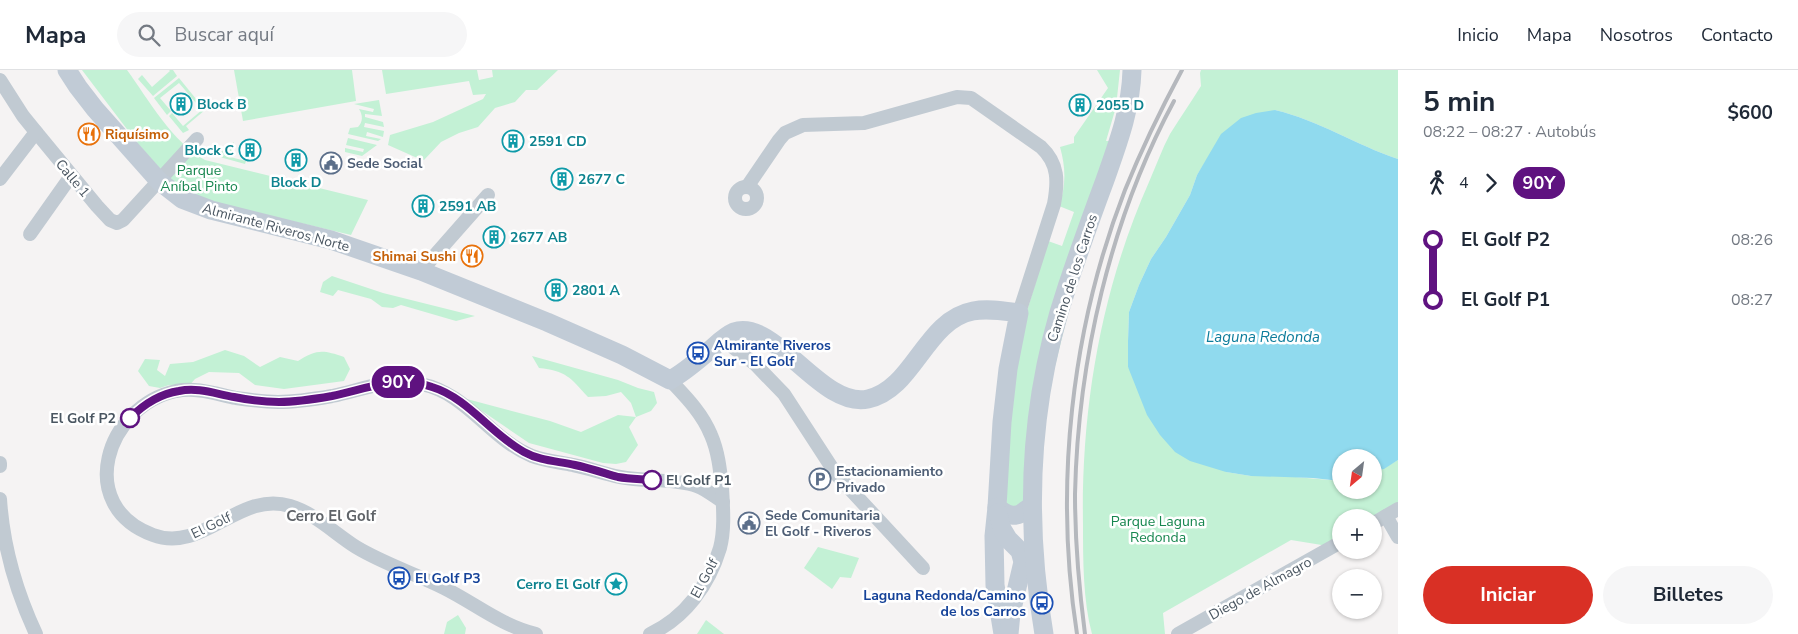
<!DOCTYPE html>
<html lang="es">
<meta charset="utf-8">
<style>
body{margin:0;font-family:"Nunito Sans",sans-serif;background:#f6f6f7;color:#1f2937;height:100vh;display:flex;flex-direction:column;font-size:19px;white-space:nowrap}
*{box-sizing:border-box;margin:0}
p{font-size:16px;color:#747a83}
.icon{flex:none;width:28px;height:28px;fill:none;stroke:currentColor;stroke-width:2;stroke-linecap:round;stroke-linejoin:round}
.map{position:relative;flex:1;overflow:hidden}
.sheet{display:flex;flex-direction:column;background:#fff;width:400px}
.sheet>*{flex:none}
.badge{padding:0 10px;border-radius:16px;font-size:18px;line-height:32px}
.needle{width:32px;rotate:209deg}
.controls{position:absolute;left:1332px;top:379px;display:grid;gap:10px}
.controls a{display:grid;place-items:center;width:50px;height:50px;border-radius:50%;background:#fff;box-shadow:0 1px 4px #0004;font-size:25px}
.map>.badge{position:absolute;translate:-50% -50%;box-shadow:0 0 0 2px #fff}
.legs{display:flex;align-items:center;gap:8px;height:55px;padding:0 25px;font-size:16px}
.legs p{margin-inline-start:auto}
.summary{display:flex;align-items:center;justify-content:space-between;height:85px;padding:0 25px}
h1{font-size:28px;font-weight:700;line-height:38px}
.primary-button{display:flex;gap:10px;margin-top:auto;padding:10px 25px}
.primary-button a{flex:1;height:58px;border-radius:30px;background:#d93025;color:#fff;font-size:20px;font-weight:700;line-height:58px;text-align:center}
.primary-button a+a{background:#f6f6f7;color:#1f2937}
ul{padding:0 25px;list-style:none}
li{display:flex;align-items:center;gap:18px;height:60px;font-size:19px}
li i{display:grid;place-items:center;width:8px;height:100%;margin:0 6px;background:currentColor}
li i::after{content:'';width:12px;height:12px;margin:-6px;border:4px solid;border-radius:50%;background:#fff}
li p{margin-inline-start:auto}
li:first-child i{background:linear-gradient(#0000 50%,currentColor 0)}
li:last-child i{background:linear-gradient(currentColor 50%,#0000 0)}
header{display:flex;align-items:center;gap:30px;box-sizing:border-box;height:70px;padding:0 25px;background:#fff;border-bottom:1px solid #e0e1e3}
header strong{font-size:24px}
nav{display:flex;gap:28px;margin-inline-start:auto;font-size:18px}
.search{width:350px;height:45px;background:#f6f6f7;display:flex;align-items:center;gap:12px;box-sizing:border-box;padding:0 18px;border-radius:28px;color:#747a83;font-size:19px}
main{display:flex;flex:1;min-height:0}
.map>svg:first-child{display:block}
.green{fill:#c3f1d5}
.water{fill:#90daee}
.lines{fill:none;stroke-linecap:round;stroke-linejoin:round}
.street{stroke:#c1cad2;stroke-width:14}
.secondary{stroke:#c1cbd6;stroke-width:19}
.rail{stroke:#b5b8bd;stroke-width:4}
.line-1-casing{stroke:#fff;stroke-width:11}
.line-1{stroke:#5f1280;stroke-width:8}
.stop-1-dot{fill:#fff;stroke:#5f1280;stroke-width:2.5}
.labels{text-anchor:middle;stroke-width:5;stroke-linejoin:round;paint-order:stroke}
.culture-label{font-size:14px;font-weight:bold;fill:#0d838f;stroke:#fff;text-anchor:start}
.food-label{font-size:14px;font-weight:bold;fill:#c56008;stroke:#fff;text-anchor:start}
.service-label{font-size:14px;font-weight:bold;fill:#4e5e75;stroke:#fff;text-anchor:start}
.park-label{font-size:14px;fill:#17864f;stroke:#fff}
.street-label{font-size:14px;fill:#4a5661;stroke:#fff}
.transit-label{font-size:14px;font-weight:bold;fill:#164399;stroke:#fff;text-anchor:start}
.stop-label{font-size:14px;font-weight:bold;fill:#4a5661;stroke:#fff;text-anchor:end}
.water-label{font-size:15px;font-style:italic;fill:#0c7c9b;stroke:#fff}
.neighbourhood-label{font-size:15px;font-weight:bold;fill:#5f6368;stroke:#fff}
</style>
<header>
<strong>Mapa</strong>
<div class="search"><svg class="icon" aria-label="search" viewBox="0 0 24 24"><circle cx="10" cy="10" r="6"/><path d="M15 15l6 6"/></svg>Buscar aquí</div>
<nav><a>Inicio</a><a>Mapa</a><a>Nosotros</a><a>Contacto</a></nav>
</header>
<main>
<div class="map">
<svg width="1398" height="564" viewBox="0 0 1398 564">
<rect width="100%" height="100%" fill="#f5f3f3"/>
<!-- green -->
<g class="green">
<path d="M82 0H127C148 29 173 73 205 90L368 130 351 165 191 127 181 122 139 75Z"/>
<polygon points="169,0 173,0 177,6 153,26 138,9 142,5 152,17 170,1"/>
<polygon points="234,0 352,0 356,31 243,51"/>
<polygon points="382,0 477,0 479,10 493,7 492,0 558,0 537,20 526,20 515,32 495,38 478,57 459,63 441,72 424,90 415,87 388,75 390,65 433,52 483,29 486,24 473,25 469,11 386,24"/>
<path d="M1097 0H1120L1116 37 1106 71H1110L1025 419 1023 435 1007 438 1005 413 1008 353 1024 251 1048 171 1062 176 1074 142 1059 136C1066 116 1066 98 1060 77L1074 73V67L1108 18Z"/>
<path d="M1201 0H1398V89C1356 75 1318 50 1275 40L1209 86 1197 105 1190 125 1166 167 1151 189 1139 215 1129 242 1128 271V297L1226 402 1251 406H1284L1341 411V420H1374V401L1384 398 1398 390V441L1374 448H1341V473L1334 477 1291 470 1163 543 1165 564H1092C1083 531 1083 489 1083 455 1081 338 1101 220 1149 112 1156 96 1162 79 1170 64 1180 48 1191 32 1201 16L1200 3Z"/>
<polygon points="179,8 205,40 186,56 189,60 183,63 169,46 172,43 183,56 202,40 179,13 160,28 171,41 167,45 154,28"/>
<path d="M379 30 382 46 365 44V47L383 52 384 57 365 53 364 57 384 61 383 67 367 62 366 66 381 69 378 71 348 64 350 58 358 57C363 52 363 45 359 39L373 42 374 39 354 34Z"/>
<polygon points="348,68 377,75 362,86 345,82 345,78 363,82 364,79 346,75"/>
<polygon points="234,72 230,87 246,91 245,94 216,86"/>
<polygon points="332,206 383,223 475,246 456,251 401,235 393,238 382,237 371,229 338,220 333,226 320,222 323,212"/>
<path d="M225 280 244 286 260 297 280 287 298 291C317 279 323 280 344 287L350 299 344 311 284 319 255 315 239 303 209 302 195 309 187 318 169 315 160 318 149 316 138 301 145 289 160 290 157 300 165 306 170 294 193 292Z"/>
<path d="M532 286 618 310 638 318 654 322 657 333 651 341 636 347 629 357 638 375 626 392 616 394 603 393 529 373 463 328 550 351 581 362 618 345 636 347 631 333 621 322 606 326 588 327C570 307 566 301 539 298Z"/>
<polygon points="818,477 859,488 851,508 840,507 832,519 804,498"/>
<polygon points="458,545 466,558 465,564 444,564 447,552"/>
<polygon points="706,550 724,564 697,564"/>
</g>
<!-- water -->
<path class="water" d="M1275 40C1318 50 1356 75 1398 89V390L1384 399 1374 401V388H1341L1340 411 1313 408 1251 406 1226 402 1190 391 1175 382 1160 365 1147 345 1128 297V271L1129 242 1139 215 1151 189 1166 167 1190 125 1197 105 1221 64 1241 48 1256 43Z"/>
<g class="lines">
<!-- street -->
<g class="street">
<polyline points="0,10 23,46 36,62 97,136 110,150 117,153 123,150 197,69"/>
<polyline points="0,109 36,62"/>
<path d="M747 117 779 70 785 63 803 55 864 53 957 27 971 28 1041 77C1059 94 1058 112 1054 134L1019 243"/>
<circle cx="746" cy="128" r="11"/>
<polyline points="30,164 71,106"/>
<polyline points="421,201 488,125"/>
<polyline points="722,269 755,294 784,324 836,404 923,498"/>
<polyline points="0,396 0,393"/>
<path d="M0 429C3 476 16 521 36 564"/>
<polyline points="1386,446 1398,467"/>
<polyline points="1374,453 1398,439"/>
<path d="M536 564C500 555 476 534 444 518 416 504 384 494 356 477 334 463 316 444 290 436 239 420 203 484 153 465 74 436 106 336 176 321 197 317 216 324 236 328 250 330 264 332 278 332 296 332 315 329 332 326 362 320 390 307 421 314 467 323 490 369 532 386 545 391 559 392 573 395 589 398 604 404 620 407 646 412 672 408 697 416 706 419 715 427 723 432"/>
<path d="M650 564C685 548 709 515 720 478 725 459 723 437 722 417 720 399 718 381 711 365 702 343 686 327 670 310"/>
<polyline points="1178,564 1341,472"/>
</g>
<!-- secondary -->
<g class="secondary">
<path d="M67 0 78 17 95 39 159 111 182 129 211 140 331 170 421 201 547 252 622 285 670 310C685 302 697 291 710 280 717 274 725 266 734 262 775 248 821 339 868 329 914 319 925 250 973 241 988 238 1004 241 1019 243L1008 299 1002 352 997 437 994 466 995 515 1003 564"/>
<path d="M997 437C1007 446 1017 449 1027 439"/>
<polyline points="998,443 1002,459 1008,469 1020,481 1023,492 1011,543 1009,564"/>
<path d="M1044 564C1024 447 1029 330 1067 217 1079 181 1092 145 1105 110 1118 73 1131 39 1132 0"/>
</g>
<!-- rail -->
<g class="rail">
<path d="M1077 564C1054 417 1071 259 1125 120 1142 78 1161 39 1182 0"/>
<path d="M1085 564C1079 518 1075 471 1075 424 1078 290 1110 150 1174 31"/>
</g>
</g>
<g class="lines">
<!-- line-1 casing -->
<g class="line-1-casing">
<path id="line-1" d="M130 348C144 334 159 324 179 321 198 317 216 324 234 327 249 330 264 332 279 332 297 332 315 329 332 326 366 319 397 305 432 317 468 328 491 364 524 382 540 391 557 391 575 395 589 398 604 403 618 407 629 409 641 409 652 410"/>
</g>
<!-- line-1 -->
<use href="#line-1" class="line-1"/>
</g>
<!-- icons -->
<defs>
<g id="building-ring" transform="scale(1.125)"><circle r="9.5" fill="#fff" stroke="#0f9aa8" stroke-width="1.5"/><path d="M-4-6H4V6H1V3H-1V6H-4ZM-2.5-4.3h1.7v1.8h-1.7ZM.8-4.3h1.7v1.8H.8ZM-2.5-1h1.7V.8h-1.7ZM.8-1h1.7V.8H.8Z" fill="#0f9aa8"/></g>
<g id="restaurant-ring" transform="scale(1.125)"><circle r="9.5" fill="#fff" stroke="#e8710a" stroke-width="1.5"/><path d="M-5-6h1v4h1v-4h1v4h1v-4h1v5L-1.5 .5V6h-2V.5L-5-1ZM5-6V6H3V1.5H1.5Q1.5-4 5-6Z" fill="#e8710a"/></g>
<g id="civic-ring" transform="scale(1.125)"><circle r="9.5" fill="#fff" stroke="#5c6f8a" stroke-width="1.5"/><path d="M-.6-6.5H3V-4.5H.6V-3L4-1V1h2V6H-6V1h2V-1L-.6-3ZM-1.2 2.5V6h2.4V2.5Z" fill="#5c6f8a"/></g>
<g id="bus-ring" transform="scale(1.125)"><circle r="9.5" fill="#fff" stroke="#1a4fb4" stroke-width="1.5"/><path d="M-5-6H5V4H4V6H2V4H-2V6H-4V4H-5ZM-3.5-4V0h7V-4ZM-3.5 1.2v1.5H-2V1.2ZM2 1.2v1.5H3.5V1.2Z" fill="#1a4fb4"/></g>
<g id="parking-ring" transform="scale(1.125)"><circle r="9.5" fill="#fff" stroke="#5c6f8a" stroke-width="1.5"/><path d="M-3.5-5.5H1a3.5 3.5 0 0 1 0 7H-1V5.5H-3.5ZM-1-3.4V-.6H.8a1.4 1.4 0 0 0 0-2.8Z" fill="#5c6f8a"/></g>
<g id="sight-ring" transform="scale(1.125)"><circle r="9.5" fill="#fff" stroke="#0f9aa8" stroke-width="1.5"/><path d="M0-6L1.8-2.2L6-1.7L2.9 1.2L3.7 5.4L0 3.3L-3.7 5.4L-2.9 1.2L-6-1.7L-1.8-2.2Z" fill="#0f9aa8"/></g>
</defs>
<g fill-rule="evenodd">
<use href="#building-ring" x="181" y="34"/>
<use href="#building-ring" x="1080" y="35"/>
<use href="#restaurant-ring" x="89" y="64"/>
<use href="#building-ring" x="513" y="71"/>
<use href="#building-ring" x="250" y="80"/>
<use href="#building-ring" x="296" y="90"/>
<use href="#civic-ring" x="331" y="93"/>
<use href="#building-ring" x="562" y="109"/>
<use href="#building-ring" x="423" y="136"/>
<use href="#building-ring" x="494" y="167"/>
<use href="#restaurant-ring" x="472" y="186"/>
<use href="#building-ring" x="556" y="220"/>
<use href="#bus-ring" x="698" y="283"/>
<use href="#parking-ring" x="820" y="409"/>
<use href="#civic-ring" x="749" y="453"/>
<use href="#bus-ring" x="399" y="508"/>
<use href="#sight-ring" x="616" y="514"/>
<use href="#bus-ring" x="1042" y="533"/>
</g>
<!-- markers -->
<g class="stop-1-dot">
<circle cx="130" cy="348" r="9"/>
<circle cx="652" cy="410" r="9"/>
</g>
<g class="labels">
<!-- culture labels -->
<g class="culture-label">
<text x="197" y="39">Block B</text>
<text x="1096" y="40">2055 D</text>
<text x="529" y="76">2591 CD</text>
<text x="234" y="85" text-anchor="end">Block C</text>
<text x="578" y="114">2677 C</text>
<text x="296" y="117" text-anchor="middle">Block D</text>
<text x="439" y="141">2591 AB</text>
<text x="510" y="172">2677 AB</text>
<text x="572" y="225">2801 A</text>
<text x="600" y="519" text-anchor="end">Cerro El Golf</text>
</g>
<!-- food labels -->
<g class="food-label">
<text x="105" y="69">Riquísimo</text>
<text x="456" y="191" text-anchor="end">Shimai Sushi</text>
</g>
<!-- service labels -->
<g class="service-label">
<text x="347" y="98">Sede Social</text>
<text x="836" y="406">Estacionamiento<tspan x="836" dy="16">Privado</tspan></text>
<text x="765" y="450">Sede Comunitaria<tspan x="765" dy="16">El Golf - Riveros</tspan></text>
</g>
<!-- park labels -->
<g class="park-label">
<text x="199" y="105">Parque<tspan x="199" dy="16">Aníbal Pinto</tspan></text>
<text x="1158" y="456">Parque Laguna<tspan x="1158" dy="16">Redonda</tspan></text>
</g>
<!-- street labels -->
<g class="street-label">
<text transform="translate(73 108) rotate(50)" y="5">Calle 1</text>
<text transform="translate(276 157) rotate(15)" y="5">Almirante Riveros Norte</text>
<text transform="translate(1072 208) rotate(-72)" y="5">Camino de los Carros</text>
<text transform="translate(211 455) rotate(-26)" y="5">El Golf</text>
<text transform="translate(704 508) rotate(-62)" y="5">El Golf</text>
<text transform="translate(1260 518) rotate(-29)" y="5">Diego de Almagro</text>
</g>
<!-- transit labels -->
<g class="transit-label">
<text x="714" y="280">Almirante Riveros<tspan x="714" dy="16">Sur - El Golf</tspan></text>
<text x="415" y="513">El Golf P3</text>
<text x="1026" y="530" text-anchor="end">Laguna Redonda/Camino<tspan x="1026" dy="16">de los Carros</tspan></text>
</g>
<!-- stop labels -->
<g class="stop-label">
<text x="116" y="353">El Golf P2</text>
<text x="666" y="415" text-anchor="start">El Golf P1</text>
</g>
<!-- water labels -->
<g class="water-label">
<text x="1263" y="272">Laguna Redonda</text>
</g>
<!-- neighbourhood labels -->
<g class="neighbourhood-label">
<text x="331" y="451">Cerro El Golf</text>
</g>
</g>
</svg>
<div class="controls">
<a><svg class="needle" viewBox="-14 -14 28 28"><path d="M0-13l5 13h-10z" fill="#e53935"/><path d="M0 13l5-13h-10z" fill="#747a83"/></svg></a>
<a>+</a>
<a>−</a>
</div>
<b class="badge" style="left:398px;top:312px;background:#5f1280;color:#fff">90Y</b>
</div>
<section class="sheet">
<div class="summary"><div><h1>5 min</h1><p>08:22 – 08:27 · Autobús</p></div><b>$600</b></div>
<div class="legs"><svg class="icon" aria-label="walk" viewBox="0 0 24 24"><circle cx="13" cy="4" r="2"/><path d="M13 8l-2 6 4 7M11 14l-3 7M7 12l3-4h3l4 4"/></svg>4<svg class="icon" aria-label="forward" viewBox="0 0 24 24"><path d="M9 5l7 7-7 7"/></svg><b class="badge" style="background:#5f1280;color:#fff">90Y</b></div>
<ul>
<li><i style="color:#5f1280"></i><b>El Golf P2</b><p>08:26</p></li>
<li><i style="color:#5f1280"></i><b>El Golf P1</b><p>08:27</p></li>
</ul>
<div class="primary-button"><a>Iniciar</a><a>Billetes</a></div>
</section>
</main>
